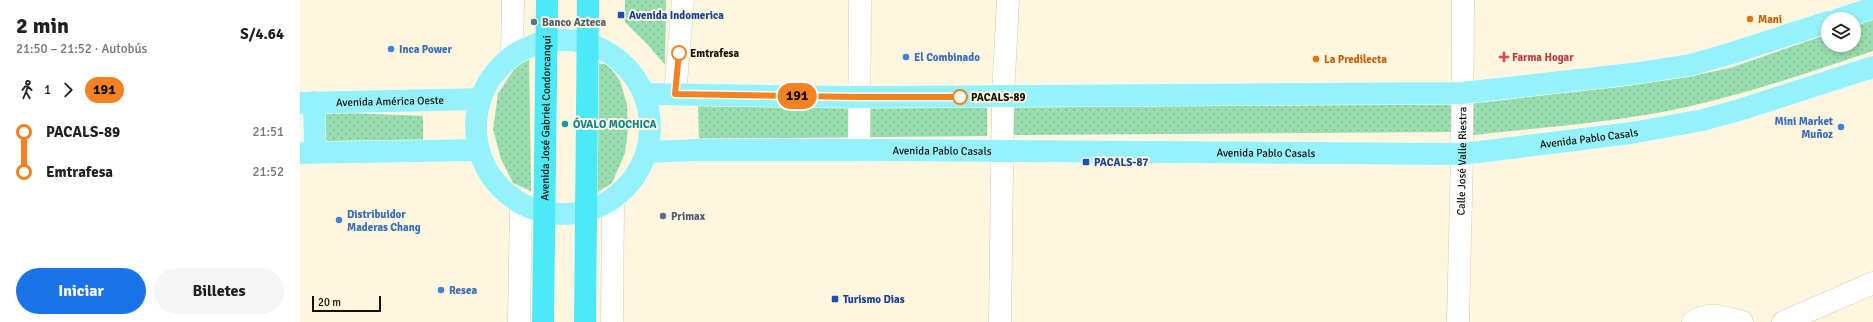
<!DOCTYPE html>
<html lang="es">
<meta charset="utf-8">
<style>
body{margin:0;font-family:Signika,sans-serif;background:#f6f6f6;color:#202124;height:100vh;display:flex;flex-direction:column;font-size:15px;white-space:nowrap}
*{box-sizing:border-box;margin:0}
p{font-size:13px;color:#757577}
.icon{flex:none;width:22px;height:22px;fill:none;stroke:currentColor;stroke-width:2;stroke-linecap:round;stroke-linejoin:round}
.map{position:relative;flex:1;overflow:hidden}
.side{display:flex;flex-direction:column;background:#fff;width:300px}
.side>*{flex:none}
.badge{padding:0 8px;border-radius:13px;font-size:14px;line-height:26px}
.controls{position:absolute;left:1521px;top:12px;display:grid;gap:8px}
.controls a{display:grid;place-items:center;width:40px;height:40px;border-radius:50%;background:#fff;box-shadow:0 2px 6px #0003;font-size:20px}
.scale{position:absolute;left:12px;bottom:10px;width:69px;box-sizing:border-box;padding-left:4px;border:2px solid #120f05;border-top:0;font-size:11px;line-height:14px;white-space:nowrap;color:#120f05;-webkit-text-stroke:3px #fef6de;paint-order:stroke}
.map>.badge{position:absolute;translate:-50% -50%;box-shadow:0 0 0 2px #fff}
.legs{display:flex;align-items:center;gap:6px;height:44px;padding:0 16px;font-size:13px}
.legs p{margin-inline-start:auto}
.overview{display:flex;align-items:center;justify-content:space-between;height:68px;padding:0 16px}
h1{font-size:22px;font-weight:700;line-height:30px}
.cta{display:flex;gap:8px;margin-top:auto;padding:8px 16px}
.cta a{flex:1;height:46px;border-radius:24px;background:#1a73e8;color:#fff;font-size:16px;font-weight:700;line-height:46px;text-align:center}
.cta a+a{background:#f6f6f6;color:#202124}
ul{padding:0 16px;list-style:none}
li{display:flex;align-items:center;gap:14px;height:40px;font-size:15px}
li i{display:grid;place-items:center;width:6px;height:100%;margin:0 5px;background:currentColor}
li i::after{content:'';width:10px;height:10px;margin:-5px;border:3px solid;border-radius:50%;background:#fff}
li p{margin-inline-start:auto}
li:first-child i{background:linear-gradient(#0000 50%,currentColor 0)}
li:last-child i{background:linear-gradient(currentColor 50%,#0000 0)}
main{display:flex;flex:1;min-height:0}
.map>svg:first-child{display:block}
.grass{fill:url(#grass-dots)}
.lines{fill:none;stroke-linecap:round;stroke-linejoin:round}
.minor-casing{stroke:#d4caad;stroke-width:23}
.major-casing{stroke:#fff;stroke-width:23}
.highway-casing{stroke:#fff;stroke-width:23}
.minor{stroke:#fff;stroke-width:22}
.major{stroke:#95f2fa;stroke-width:22}
.highway{stroke:#4ee9f6;stroke-width:22}
.line-1-casing{stroke:#fff;stroke-width:9}
.line-1{stroke:#f58220;stroke-width:6}
.transit-dot{fill:#1a4fb4;stroke:#fef6de;stroke-width:1.5}
.food-dot{fill:#e8710a;stroke:#fef6de;stroke-width:1.5}
.service-dot{fill:#5c6f8a;stroke:#fef6de;stroke-width:1.5}
.shop-dot{fill:#3f7fe0;stroke:#fef6de;stroke-width:1.5}
.stop-1-dot{fill:#fff;stroke:#f58220;stroke-width:2}
.health-dot{fill:#e0444e;stroke:#fef6de;stroke-width:1.5}
.culture-dot{fill:#0f9aa8;stroke:#fef6de;stroke-width:1.5}
.labels{text-anchor:middle;stroke-width:4;stroke-linejoin:round;paint-order:stroke}
.transit-label{font-size:11px;font-weight:bold;fill:#164399;stroke:#fef6de;text-anchor:start}
.food-label{font-size:11px;font-weight:bold;fill:#c56008;stroke:#fef6de;text-anchor:start}
.service-label{font-size:11px;font-weight:bold;fill:#4e5e75;stroke:#fef6de;text-anchor:start}
.shop-label{font-size:11px;font-weight:bold;fill:#366cbe;stroke:#fef6de;text-anchor:start}
.stop-label{font-size:11px;font-weight:bold;fill:#120f05;stroke:#fef6de;text-anchor:start}
.health-label{font-size:11px;font-weight:bold;fill:#be3a42;stroke:#fef6de;text-anchor:start}
.street-label{font-size:11px;fill:#120f05;stroke:#fef6de}
.culture-label{font-size:11px;font-weight:bold;fill:#0d838f;stroke:#fef6de;text-anchor:start}
</style>
<main>
<section class="side">
<div class="overview"><div><h1>2 min</h1><p>21:50 – 21:52 · Autobús</p></div><b>S/4.64</b></div>
<div class="legs"><svg class="icon" aria-label="walk" viewBox="0 0 24 24"><circle cx="13" cy="4" r="2"/><path d="M13 8l-2 6 4 7M11 14l-3 7M7 12l3-4h3l4 4"/></svg>1<svg class="icon" aria-label="forward" viewBox="0 0 24 24"><path d="M9 5l7 7-7 7"/></svg><b class="badge" style="background:#f58220;color:#111">191</b></div>
<ul>
<li><i style="color:#f58220"></i><b>PACALS-89</b><p>21:51</p></li>
<li><i style="color:#f58220"></i><b>Emtrafesa</b><p>21:52</p></li>
</ul>
<div class="cta"><a>Iniciar</a><a>Billetes</a></div>
</section>
<div class="map">
<svg width="1573" height="322" viewBox="0 0 1573 322">
<defs>
<pattern id="grass-dots" width="8" height="8" patternUnits="userSpaceOnUse"><rect width="8" height="8" fill="#98ddae"/><path d="M2 2h.1M6 6h.1" fill="none" stroke="#82bc94" stroke-width="1.8" stroke-linecap="round"/></pattern>
</defs>
<rect width="100%" height="100%" fill="#fef6de"/>
<!-- grass -->
<g class="grass">
<polygon points="325,0 366,0 365,65 349,46 325,22"/>
<path d="M1573 18V51C1513 71 1453 92 1391 106 1317 123 1241 127 1166 136L1167 99 1381 78 1430 68 1528 34V45H1554V24Z"/>
<polygon points="229,55 231,191 213,183 201,159 193,129 198,94 214,69"/>
<polygon points="292,63 308,64 320,81 327,105 328,130 325,153 312,183 295,194"/>
<polygon points="687,100 687,136 399,139 398,104"/>
<polygon points="1151,101 1151,132 714,135 713,104"/>
<polygon points="26,112 123,116 123,144 25,145"/>
</g>
<g class="lines">
<!-- minor casing -->
<g class="minor-casing">
<g id="minor">
<polyline points="212,56 213,0"/>
<polyline points="375,94 383,0"/>
<polyline points="559,150 560,0"/>
<polyline points="219,322 221,204"/>
<polyline points="312,322 313,200"/>
<polyline points="700,322 703,96 708,0"/>
<path id="s1" d="M1158 322 1162 154 1163 0"/>
<path d="M1393 322C1407 311 1426 317 1442 322"/>
<polyline points="1483,322 1573,283"/>
</g>
</g>
<!-- major casing -->
<g class="major-casing">
<g id="major">
<polyline points="1539,19 1573,8"/>
<circle cx="263" cy="127" r="87"/>
<polyline points="345,94 559,97 1162,93 1331,74 1390,65 1432,53 1528,22"/>
<polyline points="14,102 15,152"/>
<path id="s2" d="M0 103 180 99"/>
<path id="s3" d="M348 152 396 150H559L1162 154 1331 133 1403 120 1439 110 1573 67"/>
<polyline points="0,153 179,150"/>
</g>
</g>
<!-- highway casing -->
<g class="highway-casing">
<g id="highway">
<path id="s4" d="M243 322 247 0"/>
<polyline points="285,322 288,0"/>
</g>
</g>
<!-- minor -->
<use href="#minor" class="minor"/>
<!-- major -->
<use href="#major" class="major"/>
<!-- highway -->
<use href="#highway" class="highway"/>
</g>
<g class="lines">
<!-- line-1 casing -->
<g class="line-1-casing">
<polyline id="line-1" points="379,53 375,94 559,97 660,97"/>
</g>
<!-- line-1 -->
<use href="#line-1" class="line-1"/>
</g>
<!-- markers -->
<g class="transit-dot">
<rect x="317" y="11" width="8" height="8" rx="2"/>
<rect x="782" y="158" width="8" height="8" rx="2"/>
<rect x="531" y="295" width="8" height="8" rx="2"/>
</g>
<g class="food-dot">
<circle cx="1450" cy="19" r="4"/>
<circle cx="1016" cy="59" r="4"/>
</g>
<g class="service-dot">
<circle cx="234" cy="22" r="4"/>
<circle cx="363" cy="216" r="4"/>
</g>
<g class="shop-dot">
<circle cx="91" cy="49" r="4"/>
<circle cx="606" cy="57" r="4"/>
<circle cx="1541" cy="127" r="4"/>
<circle cx="39" cy="220" r="4"/>
<circle cx="141" cy="290" r="4"/>
</g>
<g class="stop-1-dot">
<circle cx="379" cy="53" r="7"/>
<circle cx="660" cy="97" r="7"/>
</g>
<path class="health-dot" d="M1202 51h4v4h4v4h-4v4h-4v-4h-4v-4h4z"/>
<circle class="culture-dot" cx="265" cy="124" r="4"/>
<g class="labels">
<!-- transit labels -->
<g class="transit-label">
<text x="329" y="19">Avenida Indomerica</text>
<text x="794" y="166">PACALS-87</text>
<text x="543" y="303">Turismo Dias</text>
</g>
<!-- food labels -->
<g class="food-label">
<text x="1458" y="23">Mani</text>
<text x="1024" y="63">La Predilecta</text>
</g>
<!-- service labels -->
<g class="service-label">
<text x="242" y="26">Banco Azteca</text>
<text x="371" y="220">Primax</text>
</g>
<!-- shop labels -->
<g class="shop-label">
<text x="99" y="53">Inca Power</text>
<text x="614" y="61">El Combinado</text>
<text x="1533" y="125" text-anchor="end">Mini Market<tspan x="1533" dy="13">Muñoz</tspan></text>
<text x="47" y="218">Distribuidor<tspan x="47" dy="13">Maderas Chang</tspan></text>
<text x="149" y="294">Resea</text>
</g>
<!-- stop labels -->
<g class="stop-label">
<text x="390" y="57">Emtrafesa</text>
<text x="671" y="101">PACALS-89</text>
</g>
<!-- health labels -->
<g class="health-label">
<text x="1212" y="61">Farma Hogar</text>
</g>
<!-- street labels -->
<g class="street-label">
<text dy="4" stroke="none"><textPath href="#s2" startOffset="90">Avenida América Oeste</textPath></text>
<text dy="4" stroke="none"><textPath href="#s4" startOffset="204">Avenida José Gabriel Condorcanqui</textPath></text>
<text dy="4" stroke="none"><textPath href="#s3" startOffset="942">Avenida Pablo Casals</textPath></text>
<text dy="4" stroke="none"><textPath href="#s3" startOffset="294">Avenida Pablo Casals</textPath></text>
<text dy="4" stroke="none"><textPath href="#s3" startOffset="618">Avenida Pablo Casals</textPath></text>
<text dy="4" stroke="none"><textPath href="#s1" startOffset="161">Calle José Valle Riestra</textPath></text>
</g>
<!-- culture labels -->
<g class="culture-label">
<text x="273" y="128">ÓVALO MOCHICA</text>
</g>
</g>
</svg>
<div class="controls">
<a><svg class="icon" aria-label="layers" viewBox="0 0 24 24"><path d="M12 4l9 5-9 5-9-5zM3 14l9 5 9-5"/></svg></a>
</div>
<div class="scale">20 m</div>
<b class="badge" style="left:497px;top:96px;background:#f58220;color:#111">191</b>
</div>
</main>
